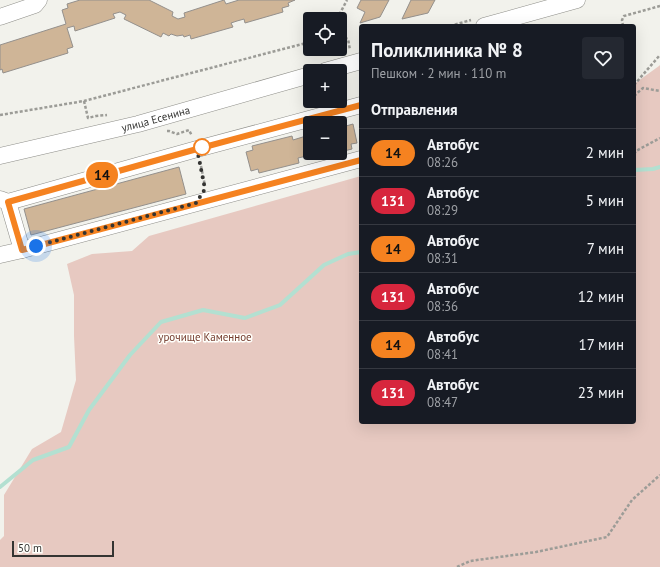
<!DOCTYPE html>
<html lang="ru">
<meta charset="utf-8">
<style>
body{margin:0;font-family:"PT Sans",sans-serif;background:#242831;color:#f1f3f6;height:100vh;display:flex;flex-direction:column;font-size:15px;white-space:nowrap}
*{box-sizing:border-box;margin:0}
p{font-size:13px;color:#9ea1a6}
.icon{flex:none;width:22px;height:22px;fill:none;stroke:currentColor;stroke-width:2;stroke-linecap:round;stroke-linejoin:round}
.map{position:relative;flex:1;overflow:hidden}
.details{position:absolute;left:359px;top:24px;width:277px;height:400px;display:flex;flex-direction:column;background:#171b24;border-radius:4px;box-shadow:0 4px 16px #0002}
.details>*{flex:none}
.badge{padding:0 8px;border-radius:13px;font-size:14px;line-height:26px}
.buttons{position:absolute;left:303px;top:12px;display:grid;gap:8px}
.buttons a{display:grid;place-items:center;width:44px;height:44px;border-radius:4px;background:#171b24;box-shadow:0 4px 16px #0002;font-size:20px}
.scale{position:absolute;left:12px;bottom:10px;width:102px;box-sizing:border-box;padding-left:4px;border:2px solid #343432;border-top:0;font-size:11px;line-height:14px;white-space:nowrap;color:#343432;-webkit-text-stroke:3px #fffffb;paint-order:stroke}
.you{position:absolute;width:20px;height:20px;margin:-10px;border:3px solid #fff;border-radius:50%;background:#1a73e8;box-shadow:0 0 0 6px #1a73e833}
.map>.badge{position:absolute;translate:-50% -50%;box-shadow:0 0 0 2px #fff}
h2{padding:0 12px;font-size:15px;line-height:36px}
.round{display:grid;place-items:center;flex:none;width:42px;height:42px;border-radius:4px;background:#242831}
.headline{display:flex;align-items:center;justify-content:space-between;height:68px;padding:0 12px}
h1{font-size:19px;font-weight:700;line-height:30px}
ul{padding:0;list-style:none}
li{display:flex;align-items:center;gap:12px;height:48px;padding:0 12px;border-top:1px solid #363941}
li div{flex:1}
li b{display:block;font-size:15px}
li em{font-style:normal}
li .badge{min-width:44px;font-weight:700;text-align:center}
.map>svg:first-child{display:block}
.green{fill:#e7c9c1}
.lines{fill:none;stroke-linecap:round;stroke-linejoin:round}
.stream{stroke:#b3e0d1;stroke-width:4}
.building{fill:#cfb597;stroke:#94908c}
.minor-casing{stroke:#8e8e89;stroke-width:17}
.path{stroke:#9c9c97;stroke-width:2.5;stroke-dasharray:3 2;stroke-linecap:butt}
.minor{stroke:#fff;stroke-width:16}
.line-casing{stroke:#fff;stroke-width:9}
.line{stroke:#f58220;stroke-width:6}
.walk{stroke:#343432;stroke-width:4;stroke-dasharray:0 7.2}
.stop-dot{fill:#fff;stroke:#f58220;stroke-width:2}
.labels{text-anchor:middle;stroke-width:3;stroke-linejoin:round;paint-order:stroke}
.street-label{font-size:11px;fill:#343432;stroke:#fffffb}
.park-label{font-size:11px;fill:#774032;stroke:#fffffb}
</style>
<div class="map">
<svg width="660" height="567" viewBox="0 0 660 567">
<rect width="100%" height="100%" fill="#f2f2ec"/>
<!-- green -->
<polygon class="green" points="660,65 660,567 0,567 0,540 4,536 4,495 32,449 61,432 76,380 74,336 74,295 67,264 92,254 132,251 149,236 361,176 361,422 634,422 634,84 659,66"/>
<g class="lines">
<!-- stream -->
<g class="stream">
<polyline points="634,170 653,169 660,167"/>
<polyline points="0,487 33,460 69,447 89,410 130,355 161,322 203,310 245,318 280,305 324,265 348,254 361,252"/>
</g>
</g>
<!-- building -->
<g class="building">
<polygon points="80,0 149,0 173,12 172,16 178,19 185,17 184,13 224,0 226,4 239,0 295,0 288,3 289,6 282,8 283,12 245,23 244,19 237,21 231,23 233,27 191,39 190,35 184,37 183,35 177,36 171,34 169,36 163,33 161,37 124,19 126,15 120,12 113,14 115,18 75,31 74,26 67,28 73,47 67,49 68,53 3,73 2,69 0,70 0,45 66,24 62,10 68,8 67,4"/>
<polygon points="361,0 389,0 380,17 360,23 365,12 357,8"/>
<polygon points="411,0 435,0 428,13 402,19"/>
<polygon points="345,122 346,126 353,124 357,143 351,144 352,149 340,152 340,123"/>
<polygon points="310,131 310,153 335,153 312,159 311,155 298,158 299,163 259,173 258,169 251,171 246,152 253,150 252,146 292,136 293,140 306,136 305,132"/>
<polygon points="179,167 186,194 31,235 24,209"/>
</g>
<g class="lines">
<!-- minor casing -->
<g class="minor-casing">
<g id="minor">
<polyline points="0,17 35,5 39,0"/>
<polyline points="484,26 577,0"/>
<polyline points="325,71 361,61"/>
<path id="s1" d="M0 156 138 124 310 75"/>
<polyline points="0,199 8,202 197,149 361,105"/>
<polyline points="22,250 361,159"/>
<polyline points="0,255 22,250 8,202"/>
</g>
</g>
<!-- path -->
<g class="path">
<polyline points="337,19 347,0"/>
<polyline points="450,26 471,20"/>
<polyline points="623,26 622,20 624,16 660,6"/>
<polyline points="340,36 348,39 350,50"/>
<polyline points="634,85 660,55"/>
<polyline points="634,96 643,88 660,91"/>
<polyline points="84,101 88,118 96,116 107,115"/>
<polyline points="0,115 84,101 310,42"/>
<polyline points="167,131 169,131 177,134 189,130 192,136"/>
<polyline points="634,154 636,151 660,138"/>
<polyline points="200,161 205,186"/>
<polyline points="457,567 470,561 536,552 607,537 632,500 660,475"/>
</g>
<!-- minor -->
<use href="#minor" class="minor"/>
</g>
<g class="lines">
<!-- line casing -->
<g class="line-casing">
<polyline id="line" points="361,105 197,149 8,202 22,250 361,160"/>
</g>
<!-- line -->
<use href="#line" class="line"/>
<!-- walk -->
<polyline class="walk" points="36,246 196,203 205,189 197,149 202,147"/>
</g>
<!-- markers -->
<circle class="stop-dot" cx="202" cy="147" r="8"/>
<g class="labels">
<!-- street labels -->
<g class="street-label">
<text dy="4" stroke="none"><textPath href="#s1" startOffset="160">улица Есенина</textPath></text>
</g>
<!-- park labels -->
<g class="park-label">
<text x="205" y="341">урочище Каменное</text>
</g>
</g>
</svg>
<div class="buttons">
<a><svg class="icon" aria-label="locate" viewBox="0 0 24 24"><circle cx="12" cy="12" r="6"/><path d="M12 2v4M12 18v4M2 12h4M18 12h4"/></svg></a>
<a>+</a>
<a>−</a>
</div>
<div class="scale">50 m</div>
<div class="you" style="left:36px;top:246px"></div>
<b class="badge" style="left:102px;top:175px;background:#f58220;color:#111">14</b>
<section class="details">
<div class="headline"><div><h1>Поликлиника № 8</h1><p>Пешком · 2 мин · 110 m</p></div><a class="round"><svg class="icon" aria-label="heart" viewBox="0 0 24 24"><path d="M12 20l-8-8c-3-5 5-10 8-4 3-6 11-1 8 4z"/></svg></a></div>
<h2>Отправления</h2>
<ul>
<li><span class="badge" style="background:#f58220;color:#111">14</span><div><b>Автобус</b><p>08:26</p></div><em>2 мин</em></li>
<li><span class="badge" style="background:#d7263d;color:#fff">131</span><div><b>Автобус</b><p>08:29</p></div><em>5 мин</em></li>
<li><span class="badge" style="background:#f58220;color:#111">14</span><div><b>Автобус</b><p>08:31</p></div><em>7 мин</em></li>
<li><span class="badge" style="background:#d7263d;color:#fff">131</span><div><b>Автобус</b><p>08:36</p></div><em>12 мин</em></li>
<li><span class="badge" style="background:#f58220;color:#111">14</span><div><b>Автобус</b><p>08:41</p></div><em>17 мин</em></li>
<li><span class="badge" style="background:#d7263d;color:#fff">131</span><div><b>Автобус</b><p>08:47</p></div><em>23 мин</em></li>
</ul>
</section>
</div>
